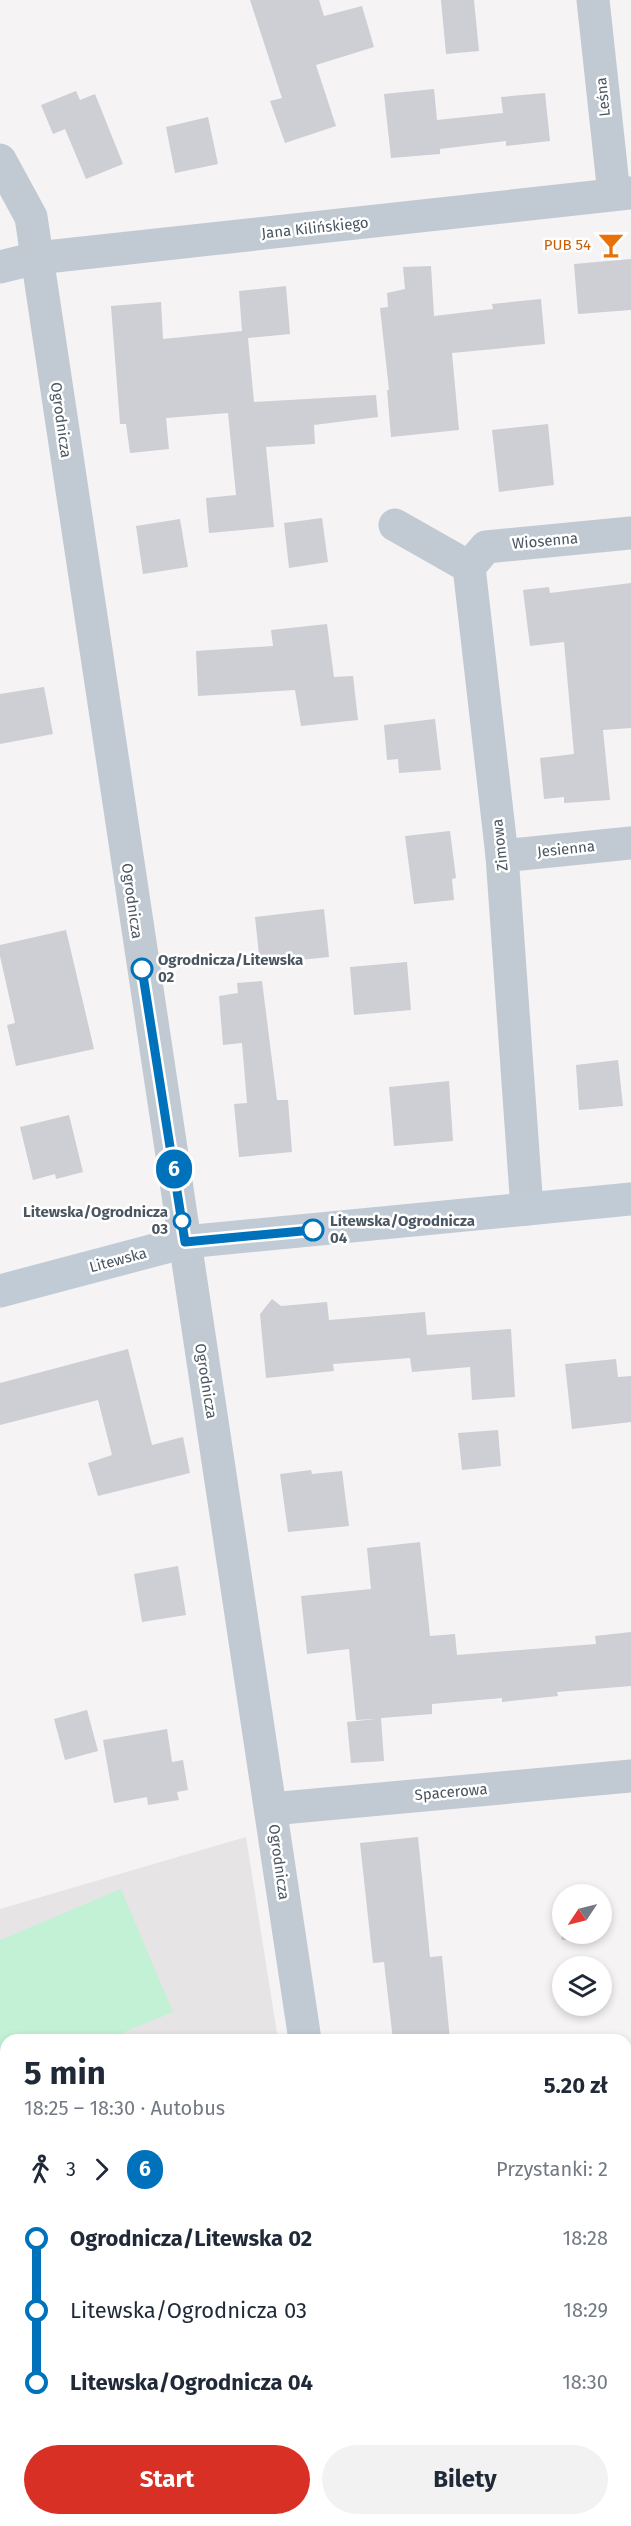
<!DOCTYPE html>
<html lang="pl">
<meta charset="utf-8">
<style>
body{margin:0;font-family:"Fira Sans",sans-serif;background:#f2f2f3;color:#1f2937;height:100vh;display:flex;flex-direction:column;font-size:22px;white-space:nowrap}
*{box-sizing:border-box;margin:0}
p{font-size:20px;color:#747a83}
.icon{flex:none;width:33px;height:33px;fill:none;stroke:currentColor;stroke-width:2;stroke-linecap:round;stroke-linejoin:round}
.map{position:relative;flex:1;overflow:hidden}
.side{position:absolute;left:0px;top:2034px;width:632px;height:492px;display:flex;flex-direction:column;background:#fff;border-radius:18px 18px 0 0;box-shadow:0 3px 9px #0003}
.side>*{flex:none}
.badge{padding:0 12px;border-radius:20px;font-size:21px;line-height:39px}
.needle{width:39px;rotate:235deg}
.tools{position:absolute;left:552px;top:1884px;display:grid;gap:12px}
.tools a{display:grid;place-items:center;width:60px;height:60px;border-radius:50%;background:#fff;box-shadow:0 3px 9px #0003;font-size:30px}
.map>.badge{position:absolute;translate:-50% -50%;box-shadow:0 0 0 3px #fff}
.legs{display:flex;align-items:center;gap:9px;height:66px;padding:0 24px;font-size:20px}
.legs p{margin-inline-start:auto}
.summary{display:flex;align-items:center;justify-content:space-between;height:102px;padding:0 24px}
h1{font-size:33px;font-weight:700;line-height:45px}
.button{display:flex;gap:12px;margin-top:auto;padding:12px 24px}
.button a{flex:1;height:69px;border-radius:36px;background:#d93025;color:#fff;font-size:24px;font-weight:700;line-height:69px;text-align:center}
.button a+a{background:#f2f2f3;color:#1f2937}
ul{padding:0 24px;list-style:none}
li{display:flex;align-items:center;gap:21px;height:72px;font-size:22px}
li i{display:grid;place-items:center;width:9px;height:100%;margin:0 8px;background:currentColor}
li i::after{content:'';width:15px;height:15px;margin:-8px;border:4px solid;border-radius:50%;background:#fff}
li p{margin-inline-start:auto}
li:first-child i{background:linear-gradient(#0000 50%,currentColor 0)}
li:last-child i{background:linear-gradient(currentColor 50%,#0000 0)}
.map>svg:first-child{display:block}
.education{fill:#e6e4e5}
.green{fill:#c3f1d5}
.building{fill:#cdcfd5}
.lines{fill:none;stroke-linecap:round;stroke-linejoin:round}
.minor{stroke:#c1cad2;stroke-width:33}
.secondary{stroke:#c1cbd6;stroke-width:33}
.line-1-casing{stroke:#fff;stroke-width:14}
.line-1{stroke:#0072bc;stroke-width:9}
.stop-1-dot{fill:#fff;stroke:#0072bc;stroke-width:3}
.labels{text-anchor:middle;stroke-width:5;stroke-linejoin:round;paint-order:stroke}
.street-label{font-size:15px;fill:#4a5661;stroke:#fff}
.food-label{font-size:15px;fill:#c56008;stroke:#fff;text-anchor:end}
.stop-label{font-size:15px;font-weight:bold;fill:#4a5661;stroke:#fff;text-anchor:start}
</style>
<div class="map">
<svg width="631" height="2526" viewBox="0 0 631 2526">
<rect width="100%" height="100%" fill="#f5f3f3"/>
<!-- education -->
<polygon class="education" points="246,1837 278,2040 6,2040 6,2467 0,2468 0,1909"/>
<!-- green -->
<g class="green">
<polygon points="121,1889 173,2012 105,2040 6,2040 6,2081 0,2083 0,1940"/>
<polygon points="626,2488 631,2489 631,2526 0,2526 0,2520 6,2519 626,2520"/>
</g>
<!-- building -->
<g class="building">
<polygon points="250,0 319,0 324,16 362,6 374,47 316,65 336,126 285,143 270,101 282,98"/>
<polygon points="441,0 474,0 479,51 446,54"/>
<polygon points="434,89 437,120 503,113 501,97 545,93 550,141 506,146 506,141 440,149 440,154 391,158 384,94"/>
<polygon points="76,91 80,100 95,94 123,164 86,179 65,129 53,134 41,105"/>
<polygon points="208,117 218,164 175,173 166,127"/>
<polygon points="631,259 631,310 578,314 574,264"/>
<polygon points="431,266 434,316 493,309 492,304 541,299 545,344 452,353 459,430 391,437 387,390 389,390 380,308 388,307 387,293 405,289 403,267"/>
<polygon points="286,286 290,334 248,338 254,402 376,395 378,417 314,425 315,444 266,447 274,527 209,533 206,498 236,495 228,413 166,418 169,449 130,453 126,424 120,424 111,306 161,302 163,339 242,331 239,291"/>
<polygon points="548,424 554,485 499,492 492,430"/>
<polygon points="322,518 328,562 289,568 284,523"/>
<polygon points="180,519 188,567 143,574 136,526"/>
<polygon points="631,583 631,728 603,730 610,800 564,803 564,797 544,799 540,758 574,754 564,642 530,646 523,590 549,587 550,593"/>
<polygon points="327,624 334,677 353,676 358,720 301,726 295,690 198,696 196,651 273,646 271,630"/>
<polygon points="44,687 53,734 0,744 0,694"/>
<polygon points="435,719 441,770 399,773 398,759 387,760 384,725"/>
<polygon points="450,831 456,878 452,879 454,900 414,904 405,836"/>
<polygon points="324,909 329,957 260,964 255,917"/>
<polygon points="66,930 94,1049 16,1066 7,1025 15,1023 0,956 0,945"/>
<polygon points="407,962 411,1010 354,1015 350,967"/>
<polygon points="262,981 277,1100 288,1100 292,1152 239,1157 234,1104 247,1103 242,1043 223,1045 219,996 238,993 237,983"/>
<polygon points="618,1060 623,1106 579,1110 576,1065"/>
<polygon points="449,1081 453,1141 394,1146 389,1087"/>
<polygon points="69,1115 83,1172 56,1179 55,1174 33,1180 20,1127"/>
<polygon points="272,1299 281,1306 327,1302 329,1320 425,1312 427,1335 511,1329 515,1397 472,1400 470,1367 412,1372 410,1358 333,1364 334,1371 266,1378 260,1314"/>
<polygon points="128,1349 152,1445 183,1437 190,1473 98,1496 88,1463 112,1455 98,1400 0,1425 0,1383"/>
<polygon points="616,1359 618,1377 631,1376 631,1422 572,1429 565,1364"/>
<polygon points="498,1430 501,1466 462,1470 458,1433"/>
<polygon points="311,1470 312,1474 342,1471 349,1526 288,1532 280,1474"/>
<polygon points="420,1542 430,1636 455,1634 457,1655 596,1644 595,1636 631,1632 631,1686 557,1692 558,1696 502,1702 502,1698 432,1704 432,1714 381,1718 384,1761 351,1763 347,1722 375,1719 356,1720 349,1649 307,1654 301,1596 371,1589 367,1548"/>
<polygon points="178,1566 186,1615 142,1622 134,1574"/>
<polygon points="87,1710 98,1751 65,1760 54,1719"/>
<polygon points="167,1729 172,1762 183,1760 188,1790 177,1792 179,1800 148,1805 147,1797 114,1803 103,1740"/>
<polygon points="418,1837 430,1957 442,1956 450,2040 393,2040 384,1962 373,1963 360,1843"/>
<polygon points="559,1910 562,1910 562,1934 602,1934 602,1920 603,1935 562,1940"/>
</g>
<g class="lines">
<!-- minor -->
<g class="minor">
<polyline points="593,0 614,194"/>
<polyline points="0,160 31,217 305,2040"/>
<polyline points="0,267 37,258 631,193"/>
<polyline points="395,525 469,567 502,856 527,1209"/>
<polyline points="469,567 486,547 631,533"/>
<polyline points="502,856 631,843"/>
<polyline points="271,1809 631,1776"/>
<polyline points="626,2434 631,2434"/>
<polyline points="0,2497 6,2497"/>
</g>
<!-- secondary -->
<polyline class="secondary" points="0,1291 185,1242 631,1199"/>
</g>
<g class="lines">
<!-- line-1 casing -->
<g class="line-1-casing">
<polyline id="line-1" points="142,969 185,1242 313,1230"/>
</g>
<!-- line-1 -->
<use href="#line-1" class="line-1"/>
</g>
<!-- icons -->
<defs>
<g id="bar-bare" transform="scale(2.07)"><path d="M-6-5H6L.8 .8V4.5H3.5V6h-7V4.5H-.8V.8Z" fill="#e8710a" stroke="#fff" stroke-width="2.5" paint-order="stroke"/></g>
</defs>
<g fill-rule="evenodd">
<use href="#bar-bare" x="611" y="245"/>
</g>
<!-- markers -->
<g class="stop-1-dot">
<circle cx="142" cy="969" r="10"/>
<circle cx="182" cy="1221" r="8"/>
<circle cx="313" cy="1230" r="10"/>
</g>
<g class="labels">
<!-- street labels -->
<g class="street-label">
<text transform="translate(603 97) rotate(-96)" y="5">Leśna</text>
<text transform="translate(315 228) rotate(-6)" y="5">Jana Kilińskiego</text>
<text transform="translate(61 420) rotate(82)" y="5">Ogrodnicza</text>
<text transform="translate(545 541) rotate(-5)" y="5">Wiosenna</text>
<text transform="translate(500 845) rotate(-96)" y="5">Zimowa</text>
<text transform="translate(566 849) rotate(-6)" y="5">Jesienna</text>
<text transform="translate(132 901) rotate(82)" y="5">Ogrodnicza</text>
<text transform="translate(118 1260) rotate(-15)" y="5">Litewska</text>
<text transform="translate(206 1381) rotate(81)" y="5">Ogrodnicza</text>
<text transform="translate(451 1792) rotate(-5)" y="5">Spacerowa</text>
<text transform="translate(279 1862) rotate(82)" y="5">Ogrodnicza</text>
</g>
<!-- food labels -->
<g class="food-label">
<text x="591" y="250">PUB 54</text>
</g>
<!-- stop labels -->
<g class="stop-label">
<text x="158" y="965">Ogrodnicza/Litewska<tspan x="158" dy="17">02</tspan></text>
<text x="168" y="1217" text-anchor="end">Litewska/Ogrodnicza<tspan x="168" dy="17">03</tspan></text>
<text x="330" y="1226">Litewska/Ogrodnicza<tspan x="330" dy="17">04</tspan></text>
</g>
</g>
</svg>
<div class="tools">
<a><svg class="needle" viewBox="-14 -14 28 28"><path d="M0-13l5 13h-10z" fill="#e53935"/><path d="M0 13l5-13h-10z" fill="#747a83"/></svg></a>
<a><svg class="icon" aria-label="layers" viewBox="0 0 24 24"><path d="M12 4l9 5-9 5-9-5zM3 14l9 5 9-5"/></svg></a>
</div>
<b class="badge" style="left:174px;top:1169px;background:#0072bc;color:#fff">6</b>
<section class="side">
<div class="summary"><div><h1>5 min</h1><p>18:25 – 18:30 · Autobus</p></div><b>5.20 zł</b></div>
<div class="legs"><svg class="icon" aria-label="walk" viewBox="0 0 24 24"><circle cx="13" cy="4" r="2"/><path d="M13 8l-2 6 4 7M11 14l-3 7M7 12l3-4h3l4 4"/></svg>3<svg class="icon" aria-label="forward" viewBox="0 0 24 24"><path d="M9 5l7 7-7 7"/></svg><b class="badge" style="background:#0072bc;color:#fff">6</b><p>Przystanki: 2</p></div>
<ul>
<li><i style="color:#0072bc"></i><b>Ogrodnicza/Litewska 02</b><p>18:28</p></li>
<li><i style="color:#0072bc"></i><span>Litewska/Ogrodnicza 03</span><p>18:29</p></li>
<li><i style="color:#0072bc"></i><b>Litewska/Ogrodnicza 04</b><p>18:30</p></li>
</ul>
<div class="button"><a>Start</a><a>Bilety</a></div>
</section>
</div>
